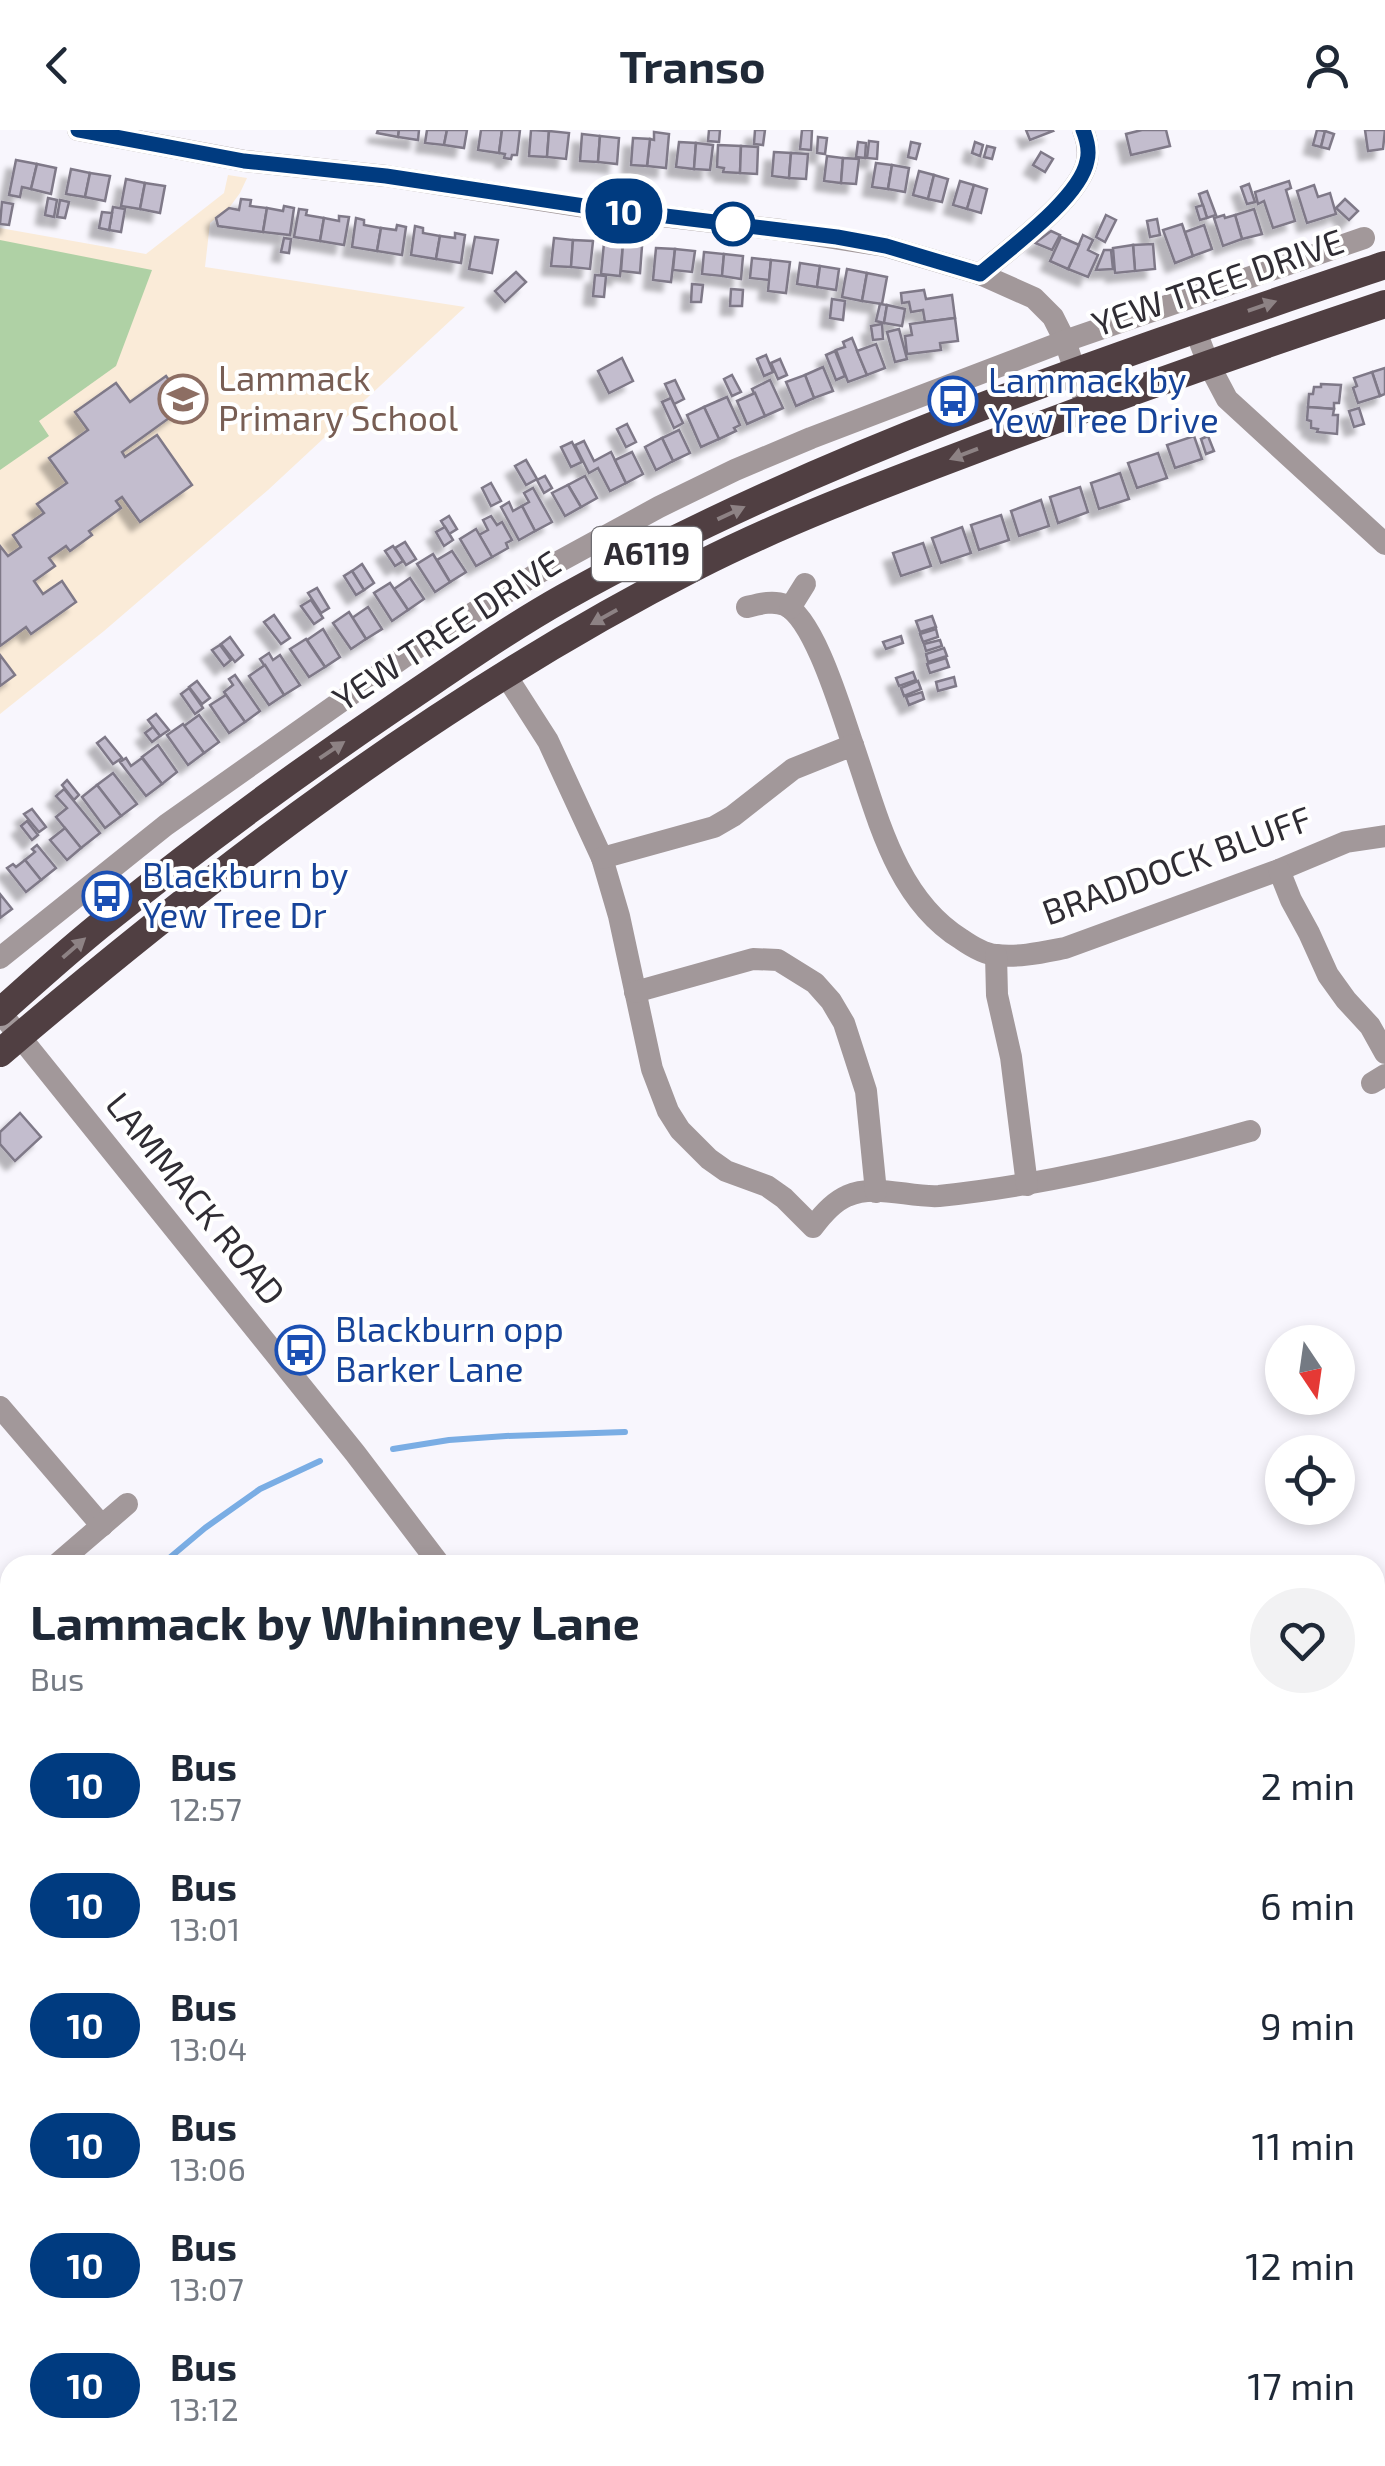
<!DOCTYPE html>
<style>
body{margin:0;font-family:"Exo 2",sans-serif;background:#f2f2f3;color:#1f2937;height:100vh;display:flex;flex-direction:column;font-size:38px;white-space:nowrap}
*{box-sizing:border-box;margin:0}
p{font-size:32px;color:#747a83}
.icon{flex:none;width:55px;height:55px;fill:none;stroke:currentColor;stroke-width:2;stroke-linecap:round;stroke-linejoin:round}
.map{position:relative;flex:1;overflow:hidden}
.sheet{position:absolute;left:0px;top:1425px;width:1385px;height:912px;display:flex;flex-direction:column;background:#fff;border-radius:30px 30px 0 0;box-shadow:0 5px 15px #0003}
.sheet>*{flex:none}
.badge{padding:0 20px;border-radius:32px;font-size:35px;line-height:65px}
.needle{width:65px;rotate:167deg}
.controls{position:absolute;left:1265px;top:1195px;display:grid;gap:20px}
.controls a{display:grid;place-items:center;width:90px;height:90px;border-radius:50%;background:#fff;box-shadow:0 5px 15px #0003;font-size:50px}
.map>.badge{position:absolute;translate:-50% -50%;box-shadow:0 0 0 5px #fff}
.round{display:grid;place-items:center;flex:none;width:105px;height:105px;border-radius:52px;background:#f2f2f3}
.overview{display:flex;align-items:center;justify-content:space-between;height:170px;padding:0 30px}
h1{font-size:48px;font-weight:700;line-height:75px}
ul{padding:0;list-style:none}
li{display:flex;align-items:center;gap:30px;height:120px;padding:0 30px}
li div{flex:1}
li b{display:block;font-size:38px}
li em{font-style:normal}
li .badge{min-width:110px;font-weight:700;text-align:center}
header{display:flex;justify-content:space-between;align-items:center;height:130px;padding:0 30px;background:#fff;font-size:45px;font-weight:700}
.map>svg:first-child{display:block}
.education{fill:#faebd8}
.green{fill:#afd1a5}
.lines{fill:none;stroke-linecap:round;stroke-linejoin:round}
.stream{stroke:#7aade4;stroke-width:6}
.building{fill:#c3bdce;stroke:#7f7988;stroke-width:2.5;filter:url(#shadow)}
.minor{stroke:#a2989a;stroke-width:22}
.trunk{stroke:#503f42;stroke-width:28}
.oneway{fill:#8d8284}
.line-casing{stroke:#fff;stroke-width:22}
.line{stroke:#003b80;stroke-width:15}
.stop-dot{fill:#fff;stroke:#003b80;stroke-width:5}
.labels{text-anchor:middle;stroke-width:8;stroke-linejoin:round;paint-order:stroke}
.shield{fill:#fff;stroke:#6e6c71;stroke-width:2.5}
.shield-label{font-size:32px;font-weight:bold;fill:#302d34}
.street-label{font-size:35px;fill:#302d34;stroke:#fff}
.education-label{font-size:35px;fill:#785e54;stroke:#fff;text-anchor:start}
.transit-label{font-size:35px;fill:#164399;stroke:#fff;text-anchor:start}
</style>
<header><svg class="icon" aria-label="back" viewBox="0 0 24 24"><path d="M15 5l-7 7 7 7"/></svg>Transo<svg class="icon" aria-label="person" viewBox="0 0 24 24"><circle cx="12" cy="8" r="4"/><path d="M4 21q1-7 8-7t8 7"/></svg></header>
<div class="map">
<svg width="1385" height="2336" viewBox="0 0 1385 2336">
<defs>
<filter id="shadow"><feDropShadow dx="-9" dy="9" stdDeviation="2.5" flood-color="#0004"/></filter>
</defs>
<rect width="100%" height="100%" fill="#f8f6fd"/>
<!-- education -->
<polygon class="education" points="228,45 247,48 240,63 229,78 210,93 205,137 465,177 268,360 104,501 0,584 0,98 146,124 224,63"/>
<!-- green -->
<polygon class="green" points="0,110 152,140 116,236 39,291 49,306 0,340"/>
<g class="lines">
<!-- stream -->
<g class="stream">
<polyline points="393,1319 449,1310 506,1306 625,1302"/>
<polyline points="161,1435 205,1398 260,1359 320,1331"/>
<polyline points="0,1581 10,1570"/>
</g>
</g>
<!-- building -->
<g class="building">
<polygon points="378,0 399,0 398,7 377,3"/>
<polygon points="399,0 419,0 418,10 398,7"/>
<polygon points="427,0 447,0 444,15 425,13"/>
<polygon points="447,0 467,0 464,18 444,15"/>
<polygon points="481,0 502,0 499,23 478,20"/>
<polygon points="502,0 520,0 517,25 512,25 511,29 504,28 505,24 499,23"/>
<polygon points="531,0 549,1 547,27 529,26"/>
<polygon points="709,0 720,0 719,12 708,11"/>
<polygon points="755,0 765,0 763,15 754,14"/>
<polygon points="802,0 812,0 811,20 800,19"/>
<polygon points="1026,0 1052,0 1053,1 1030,10"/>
<polygon points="1142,0 1166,0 1170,16 1131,25 1126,4"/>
<polygon points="1317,0 1325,1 1321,17 1313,15"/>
<polygon points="1365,0 1385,0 1383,19 1368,21"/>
<polygon points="549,1 569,3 566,29 547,27"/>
<polygon points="1325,1 1334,4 1329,19 1321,17"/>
<polygon points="654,2 669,4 666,38 647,36 650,9 654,10"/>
<polygon points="582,4 600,6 598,32 580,31"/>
<polygon points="600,6 619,8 617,34 598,32"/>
<polygon points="818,7 827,8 825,24 817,23"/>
<polygon points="633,8 650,9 647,36 631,35"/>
<polygon points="869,11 878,12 877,29 867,28"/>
<polygon points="679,12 696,13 694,39 676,37"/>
<polygon points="858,12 866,13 865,28 856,27"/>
<polygon points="911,12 920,14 916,29 908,27"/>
<polygon points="975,12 983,15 980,26 972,23"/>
<polygon points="696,13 713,15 710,40 694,39"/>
<polygon points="718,15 741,16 740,43 723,42 724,38 717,37"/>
<polygon points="741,16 758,17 757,44 740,43"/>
<polygon points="987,16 995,18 992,29 984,27"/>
<polygon points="774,22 791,23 789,48 772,46"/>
<polygon points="1041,22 1053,29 1045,42 1033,35"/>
<polygon points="791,23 808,24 806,49 789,48"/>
<polygon points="827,26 843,28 841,53 824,51"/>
<polygon points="843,28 859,29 856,54 841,53"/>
<polygon points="16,30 37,34 31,59 22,57 20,67 9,65"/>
<polygon points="876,33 892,35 888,59 872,57"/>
<polygon points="37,34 56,38 51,64 31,59"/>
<polygon points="892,35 909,38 905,62 888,59"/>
<polygon points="71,39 90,43 85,67 66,64"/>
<polygon points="919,41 934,45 928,69 913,65"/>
<polygon points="90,43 110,46 105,71 85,67"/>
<polygon points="934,45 948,49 942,72 928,69"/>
<polygon points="126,49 145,53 140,79 121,76"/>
<polygon points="960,51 974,55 967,79 953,75"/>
<polygon points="1289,51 1291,58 1286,60 1295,91 1273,98 1264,71 1258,74 1255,62"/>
<polygon points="145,53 165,56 160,83 140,79"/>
<polygon points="1249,54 1255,72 1247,74 1241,57"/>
<polygon points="974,55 987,59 981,83 967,79"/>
<polygon points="1314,55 1318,67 1330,63 1336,84 1307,93 1297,61"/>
<polygon points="1207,61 1216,85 1207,88 1199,64"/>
<polygon points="48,68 57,70 54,87 45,85"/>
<polygon points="241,69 251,70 250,76 267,78 263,102 218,96 216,88 229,78 239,80"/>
<polygon points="1345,69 1358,81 1349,90 1336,78"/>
<polygon points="60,70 69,72 65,88 57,87"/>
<polygon points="2,72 13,74 9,95 0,94"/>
<polygon points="1203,75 1207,88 1200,90 1196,77"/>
<polygon points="284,76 294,78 290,105 263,102 267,78 283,81"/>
<polygon points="113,77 125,79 121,102 109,100"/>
<polygon points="299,79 307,80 306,85 324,88 320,111 294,107"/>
<polygon points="1254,79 1262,104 1242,109 1235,85"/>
<polygon points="102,82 112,83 109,100 99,98"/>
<polygon points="1106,85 1116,90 1105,112 1096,107"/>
<polygon points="1224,85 1225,88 1235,85 1242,109 1223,116 1214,88"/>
<polygon points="339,86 349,87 344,115 320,111 324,88 339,91"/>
<polygon points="356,88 364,90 364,95 381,98 377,121 352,117"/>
<polygon points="1157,89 1160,105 1150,107 1147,91"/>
<polygon points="1182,94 1193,126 1175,133 1163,100"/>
<polygon points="397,95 406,97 402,125 377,121 381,98 396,100"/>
<polygon points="1204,95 1212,119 1193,126 1185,102"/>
<polygon points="415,96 423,98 423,103 440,106 436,129 411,125"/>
<polygon points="1051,101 1060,105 1052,120 1035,113"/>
<polygon points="455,103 465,105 461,133 436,129 440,106 455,108"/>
<polygon points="1083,105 1093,110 1088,120 1098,125 1088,147 1068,139"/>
<polygon points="475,107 498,110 492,143 469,139"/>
<polygon points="1061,107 1079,115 1068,139 1050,131"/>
<polygon points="284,108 291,109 289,123 281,122"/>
<polygon points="554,108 573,110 571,137 551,136"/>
<polygon points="573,110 593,111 590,139 571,137"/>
<polygon points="604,113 623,114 620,146 601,144"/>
<polygon points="623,114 642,116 640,143 621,141"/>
<polygon points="1153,114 1155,139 1135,141 1133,115"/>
<polygon points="1133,115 1135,141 1115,143 1113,118"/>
<polygon points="656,118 675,119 671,152 653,150"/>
<polygon points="675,119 695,121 692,142 673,140"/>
<polygon points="1104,120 1111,120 1113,139 1096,140"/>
<polygon points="704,122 724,124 722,146 702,144"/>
<polygon points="724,124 743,126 741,149 722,146"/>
<polygon points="752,128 771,130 769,150 750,148"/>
<polygon points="771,130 790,132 786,163 768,161"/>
<polygon points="800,133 820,136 817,157 797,154"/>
<polygon points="820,136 839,139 836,160 817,157"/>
<polygon points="847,139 867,143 862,171 842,167"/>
<polygon points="516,142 526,152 505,172 495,161"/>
<polygon points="867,143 887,147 882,174 862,171"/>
<polygon points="595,145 606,146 604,167 593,166"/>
<polygon points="692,154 703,155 701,172 691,172"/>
<polygon points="731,159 743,160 742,176 730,176"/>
<polygon points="924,160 926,169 952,165 955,188 925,192 923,180 911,182 909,172 902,173 901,163"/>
<polygon points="832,169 845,171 843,190 830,188"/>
<polygon points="880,174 887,175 884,193 876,191"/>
<polygon points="887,175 905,179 902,196 884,193"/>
<polygon points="955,188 958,211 940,213 941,220 907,224 905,206 912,205 910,194"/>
<polygon points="882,194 883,209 873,210 871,196"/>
<polygon points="899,199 907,229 895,232 887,202"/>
<polygon points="852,208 867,245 848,252 836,220 845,217 843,212"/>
<polygon points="876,214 885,238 867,245 857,221"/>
<polygon points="835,221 845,246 836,250 826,225"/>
<polygon points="766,225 773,242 764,246 757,229"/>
<polygon points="622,228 633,251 609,263 598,241"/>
<polygon points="780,229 787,245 778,249 771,233"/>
<polygon points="823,237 833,261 814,268 805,245"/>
<polygon points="1385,238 1385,264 1380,266 1372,242"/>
<polygon points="1372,242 1380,266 1358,273 1353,258 1357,256 1354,248"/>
<polygon points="732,245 741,262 732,266 724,249"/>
<polygon points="805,245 814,268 796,276 786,252"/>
<polygon points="166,246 187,275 122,322 125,327 157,305 192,355 140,392 122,367 116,371 121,378 89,401 92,405 70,421 66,416 49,428 55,436 34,451 43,464 62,451 76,472 31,504 26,497 0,516 0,416 8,426 21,417 13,405 44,383 37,374 67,353 49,328 88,300 75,282 116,253 130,272"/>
<polygon points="675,250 684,269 674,274 665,254"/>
<polygon points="770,250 783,278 765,286 752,259"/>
<polygon points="1321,254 1341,255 1339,273 1334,273 1334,279 1308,277 1309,264 1313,264 1314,257 1321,257"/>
<polygon points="755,263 765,286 747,294 737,271"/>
<polygon points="727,267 740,295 734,298 736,301 719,309 704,277"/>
<polygon points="671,268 683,293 674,298 662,272"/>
<polygon points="704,277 719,309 701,317 687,285"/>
<polygon points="1308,277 1334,279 1333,285 1338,285 1337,304 1317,302 1318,299 1311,298 1311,291 1307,290"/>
<polygon points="1359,278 1364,294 1354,297 1349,281"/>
<polygon points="627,294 636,312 626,317 617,299"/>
<polygon points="679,300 690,323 673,331 662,308"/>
<polygon points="1194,306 1202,329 1175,338 1167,315"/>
<polygon points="1208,306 1214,321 1206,324 1201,309"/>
<polygon points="662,308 673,331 656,340 645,317"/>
<polygon points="584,311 594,331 611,322 626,353 610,361 598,338 589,343 575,315"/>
<polygon points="572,312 582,332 571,337 561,317"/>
<polygon points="632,322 643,344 626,353 615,330"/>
<polygon points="1158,323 1167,348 1137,358 1128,333"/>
<polygon points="526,330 537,349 526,355 515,336"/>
<polygon points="1120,343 1129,369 1099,379 1091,353"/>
<polygon points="545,346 552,358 544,363 537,350"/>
<polygon points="585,346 597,368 581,377 568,355"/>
<polygon points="491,353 501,371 491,376 482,358"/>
<polygon points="568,355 581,377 565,386 552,363"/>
<polygon points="1080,357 1088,382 1058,393 1050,367"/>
<polygon points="533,358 552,392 535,401 522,376 529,372 524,363"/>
<polygon points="1041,370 1049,396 1019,406 1011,381"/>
<polygon points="509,372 513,381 522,376 535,401 519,410 501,377"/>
<polygon points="1001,385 1009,410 979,420 971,395"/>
<polygon points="449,386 457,399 449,404 441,391"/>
<polygon points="491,386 497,395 502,392 512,410 506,413 508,418 492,427 479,405 488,400 483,390"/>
<polygon points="445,397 453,410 444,416 436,402"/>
<polygon points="962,397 971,423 941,433 932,408"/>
<polygon points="476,399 492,427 476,436 460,409"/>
<polygon points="405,412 416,429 406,435 395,418"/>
<polygon points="923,413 931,436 901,446 893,423"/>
<polygon points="393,416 403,431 395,436 385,421"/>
<polygon points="452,421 466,442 450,452 437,430"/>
<polygon points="433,424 450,452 435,462 417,434"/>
<polygon points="362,434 374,453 364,460 352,441"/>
<polygon points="352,441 364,460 356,465 344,446"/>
<polygon points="410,448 424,469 408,480 394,459"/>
<polygon points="390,453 408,480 392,491 374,463"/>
<polygon points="317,458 329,478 321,483 308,463"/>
<polygon points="311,470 323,488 314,494 301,476"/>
<polygon points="368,477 382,499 366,509 352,488"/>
<polygon points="349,482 366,509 351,519 333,493"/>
<polygon points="274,485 290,508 281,514 264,492"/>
<polygon points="932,486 936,497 920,502 916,491"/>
<polygon points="323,499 340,527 325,537 307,510"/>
<polygon points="936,499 938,507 923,512 920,504"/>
<polygon points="901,506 903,513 886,519 883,512"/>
<polygon points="230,507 243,525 235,532 221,514"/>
<polygon points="306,509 325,537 309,547 290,519"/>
<polygon points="940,510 942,516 926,521 924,514"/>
<polygon points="220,515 231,530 224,536 212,520"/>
<polygon points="944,518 947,526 928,532 926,524"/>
<polygon points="269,523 273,530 280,525 300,555 284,565 260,529"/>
<polygon points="0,525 15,545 0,556"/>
<polygon points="946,528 949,537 930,543 927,534"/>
<polygon points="265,535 284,565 269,575 249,546"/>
<polygon points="913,542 916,550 899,556 896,548"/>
<polygon points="235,545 260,581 245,592 224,562 233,555 229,549"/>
<polygon points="954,547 956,556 938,561 936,552"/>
<polygon points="197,551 210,568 202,574 189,557"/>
<polygon points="918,551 921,559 904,566 901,558"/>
<polygon points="189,558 203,578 195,584 181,564"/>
<polygon points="922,562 924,569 909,575 906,567"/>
<polygon points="226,565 245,592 229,603 210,575"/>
<polygon points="156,584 169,600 160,606 148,590"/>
<polygon points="199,585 219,612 204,623 184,596"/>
<polygon points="183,594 204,623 188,635 167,605"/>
<polygon points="153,597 160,606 152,612 145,603"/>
<polygon points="105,607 122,628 113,634 97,613"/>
<polygon points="158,615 177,642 162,654 142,627"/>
<polygon points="126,628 131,636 142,628 162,654 146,666 120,632"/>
<polygon points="113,643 137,674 121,686 97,655"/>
<polygon points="67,650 79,665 74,670 62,655"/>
<polygon points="97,655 121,686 105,698 82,667"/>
<polygon points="64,659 100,703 81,718 56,687 67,678 56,666"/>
<polygon points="32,679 46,697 39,702 24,684"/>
<polygon points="27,691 38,705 32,710 21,696"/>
<polygon points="65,698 81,718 67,730 50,710"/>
<polygon points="37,715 56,738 41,750 25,730 35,722 32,719"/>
<polygon points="25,730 41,750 26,762 7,738 13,734 16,737"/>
<polygon points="0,764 12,779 0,788"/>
<polygon points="20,983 41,1007 15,1031 0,1014 0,1002"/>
</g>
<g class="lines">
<!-- minor -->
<g class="minor">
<polyline points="78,0 245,31 386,46 584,77 781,100 885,116 980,144 1034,168 1053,187 1065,211 1087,277"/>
<path d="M980 144C1009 119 1080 68 1087 31 1089 20 1087 10 1083 0"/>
<polyline points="1195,199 1208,233 1227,269 1385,414"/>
<path d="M747 477C759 474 773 470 785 475 815 489 842 584 853 615"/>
<polyline points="790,478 805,454"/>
<path d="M505 544 548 611 602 728 619 786 652 939 668 981 680 1000 709 1029 726 1041 767 1056 784 1068 813 1097C822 1085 833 1072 847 1066 875 1053 910 1068 939 1066 1045 1055 1147 1030 1250 1001"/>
<path d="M602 728 714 697 733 686 793 639 853 615C877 684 895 768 961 809 971 816 984 824 996 825 1018 828 1044 822 1065 818L1279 740 1346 712 1385 706"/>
<polyline points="1279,740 1291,770 1309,803 1328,845 1346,870 1370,896 1385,923"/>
<polyline points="996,825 997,865 1011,927 1027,1055"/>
<polyline points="0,828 166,695 421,515 538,443 659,377 735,340 811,308 1065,211 1364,108"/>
<polyline points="635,862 753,829 778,830 815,853 831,871 844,893 866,961 876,1062"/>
<polyline points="0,882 355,1323 440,1435"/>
<polyline points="1372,953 1385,945"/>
<polyline points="0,1277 102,1396"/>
<polyline points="56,1435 127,1374"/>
<polyline points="0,1481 10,1472"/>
<polyline points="1287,2328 1294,2336"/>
</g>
<!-- trunk -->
<g class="trunk">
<path d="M0 882C36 850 71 818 109 788 202 713 299 642 398 575 453 538 508 499 565 467 823 323 1106 229 1385 135"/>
<path d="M0 923C216 739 445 564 699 435 784 392 874 358 964 324 1103 271 1244 221 1385 174"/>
</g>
</g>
<!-- one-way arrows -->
<defs><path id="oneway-solid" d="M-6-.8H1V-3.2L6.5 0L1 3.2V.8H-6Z" transform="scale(2.5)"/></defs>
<g class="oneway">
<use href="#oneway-solid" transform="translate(1262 176) rotate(-19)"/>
<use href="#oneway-solid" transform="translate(964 324) rotate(159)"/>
<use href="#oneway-solid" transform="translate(731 383) rotate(-25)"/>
<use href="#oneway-solid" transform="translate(604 487) rotate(151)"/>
<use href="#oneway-solid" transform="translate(332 620) rotate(-34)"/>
<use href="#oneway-solid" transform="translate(74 818) rotate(-41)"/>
</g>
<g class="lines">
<!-- line casing -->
<g class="line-casing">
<path id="line" d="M78 0 244 31 386 46 584 76 837 107 886 116 980 144C1009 119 1080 68 1087 31 1090 20 1087 10 1083 0"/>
</g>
<!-- line -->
<use href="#line" class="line"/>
</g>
<!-- icons -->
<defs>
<g id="school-ring" transform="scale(2.5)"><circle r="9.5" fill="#fff" stroke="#8d6e63" stroke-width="1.5"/><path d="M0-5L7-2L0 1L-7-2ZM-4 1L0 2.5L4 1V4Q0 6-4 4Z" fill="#8d6e63"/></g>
<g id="bus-ring" transform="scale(2.5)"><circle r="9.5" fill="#fff" stroke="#1a4fb4" stroke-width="1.5"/><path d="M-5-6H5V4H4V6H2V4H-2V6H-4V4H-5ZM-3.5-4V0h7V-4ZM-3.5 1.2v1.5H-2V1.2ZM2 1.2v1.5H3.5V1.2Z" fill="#1a4fb4"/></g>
</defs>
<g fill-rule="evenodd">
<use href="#school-ring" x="183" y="269"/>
<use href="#bus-ring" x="953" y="271"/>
<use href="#bus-ring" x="107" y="766"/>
<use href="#bus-ring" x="300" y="1220"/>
</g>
<!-- markers -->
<circle class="stop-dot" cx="733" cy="94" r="20"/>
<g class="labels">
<!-- shield labels -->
<rect class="shield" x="592" y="397" width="110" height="54" rx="8"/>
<g class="shield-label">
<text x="647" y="435">A6119</text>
</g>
<!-- street labels -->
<g class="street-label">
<text transform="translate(1218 153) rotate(-19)" y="12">YEW TREE DRIVE</text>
<text transform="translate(447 501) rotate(-33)" y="12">YEW TREE DRIVE</text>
<text transform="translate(1177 736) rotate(-20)" y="12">BRADDOCK BLUFF</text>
<text transform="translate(195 1069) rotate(51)" y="12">LAMMACK ROAD</text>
</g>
<!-- education labels -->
<g class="education-label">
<text x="218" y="261">Lammack<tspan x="218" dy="40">Primary School</tspan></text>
</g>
<!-- transit labels -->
<g class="transit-label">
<text x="988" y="263">Lammack by<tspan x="988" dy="40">Yew Tree Drive</tspan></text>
<text x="142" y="758">Blackburn by<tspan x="142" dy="40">Yew Tree Dr</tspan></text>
<text x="335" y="1212">Blackburn opp<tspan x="335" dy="40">Barker Lane</tspan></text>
</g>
</g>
</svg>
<div class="controls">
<a><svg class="needle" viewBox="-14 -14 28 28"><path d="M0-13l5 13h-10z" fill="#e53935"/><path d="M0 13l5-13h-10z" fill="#747a83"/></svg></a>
<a><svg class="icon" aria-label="locate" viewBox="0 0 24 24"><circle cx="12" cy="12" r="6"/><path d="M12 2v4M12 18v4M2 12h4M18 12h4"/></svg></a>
</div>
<b class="badge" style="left:624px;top:81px;background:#003b80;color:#fff">10</b>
<section class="sheet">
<div class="overview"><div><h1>Lammack by Whinney Lane</h1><p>Bus</p></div><a class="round"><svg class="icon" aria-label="heart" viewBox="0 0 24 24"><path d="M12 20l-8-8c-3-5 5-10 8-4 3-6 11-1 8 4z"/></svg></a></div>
<ul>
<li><span class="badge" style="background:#003b80;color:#fff">10</span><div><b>Bus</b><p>12:57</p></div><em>2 min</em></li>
<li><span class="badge" style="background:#003b80;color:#fff">10</span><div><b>Bus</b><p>13:01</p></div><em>6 min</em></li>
<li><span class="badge" style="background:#003b80;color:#fff">10</span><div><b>Bus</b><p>13:04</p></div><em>9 min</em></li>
<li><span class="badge" style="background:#003b80;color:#fff">10</span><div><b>Bus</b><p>13:06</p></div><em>11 min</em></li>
<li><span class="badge" style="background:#003b80;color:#fff">10</span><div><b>Bus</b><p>13:07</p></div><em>12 min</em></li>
<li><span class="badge" style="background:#003b80;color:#fff">10</span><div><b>Bus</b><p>13:12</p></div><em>17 min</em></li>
</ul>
</section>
</div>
